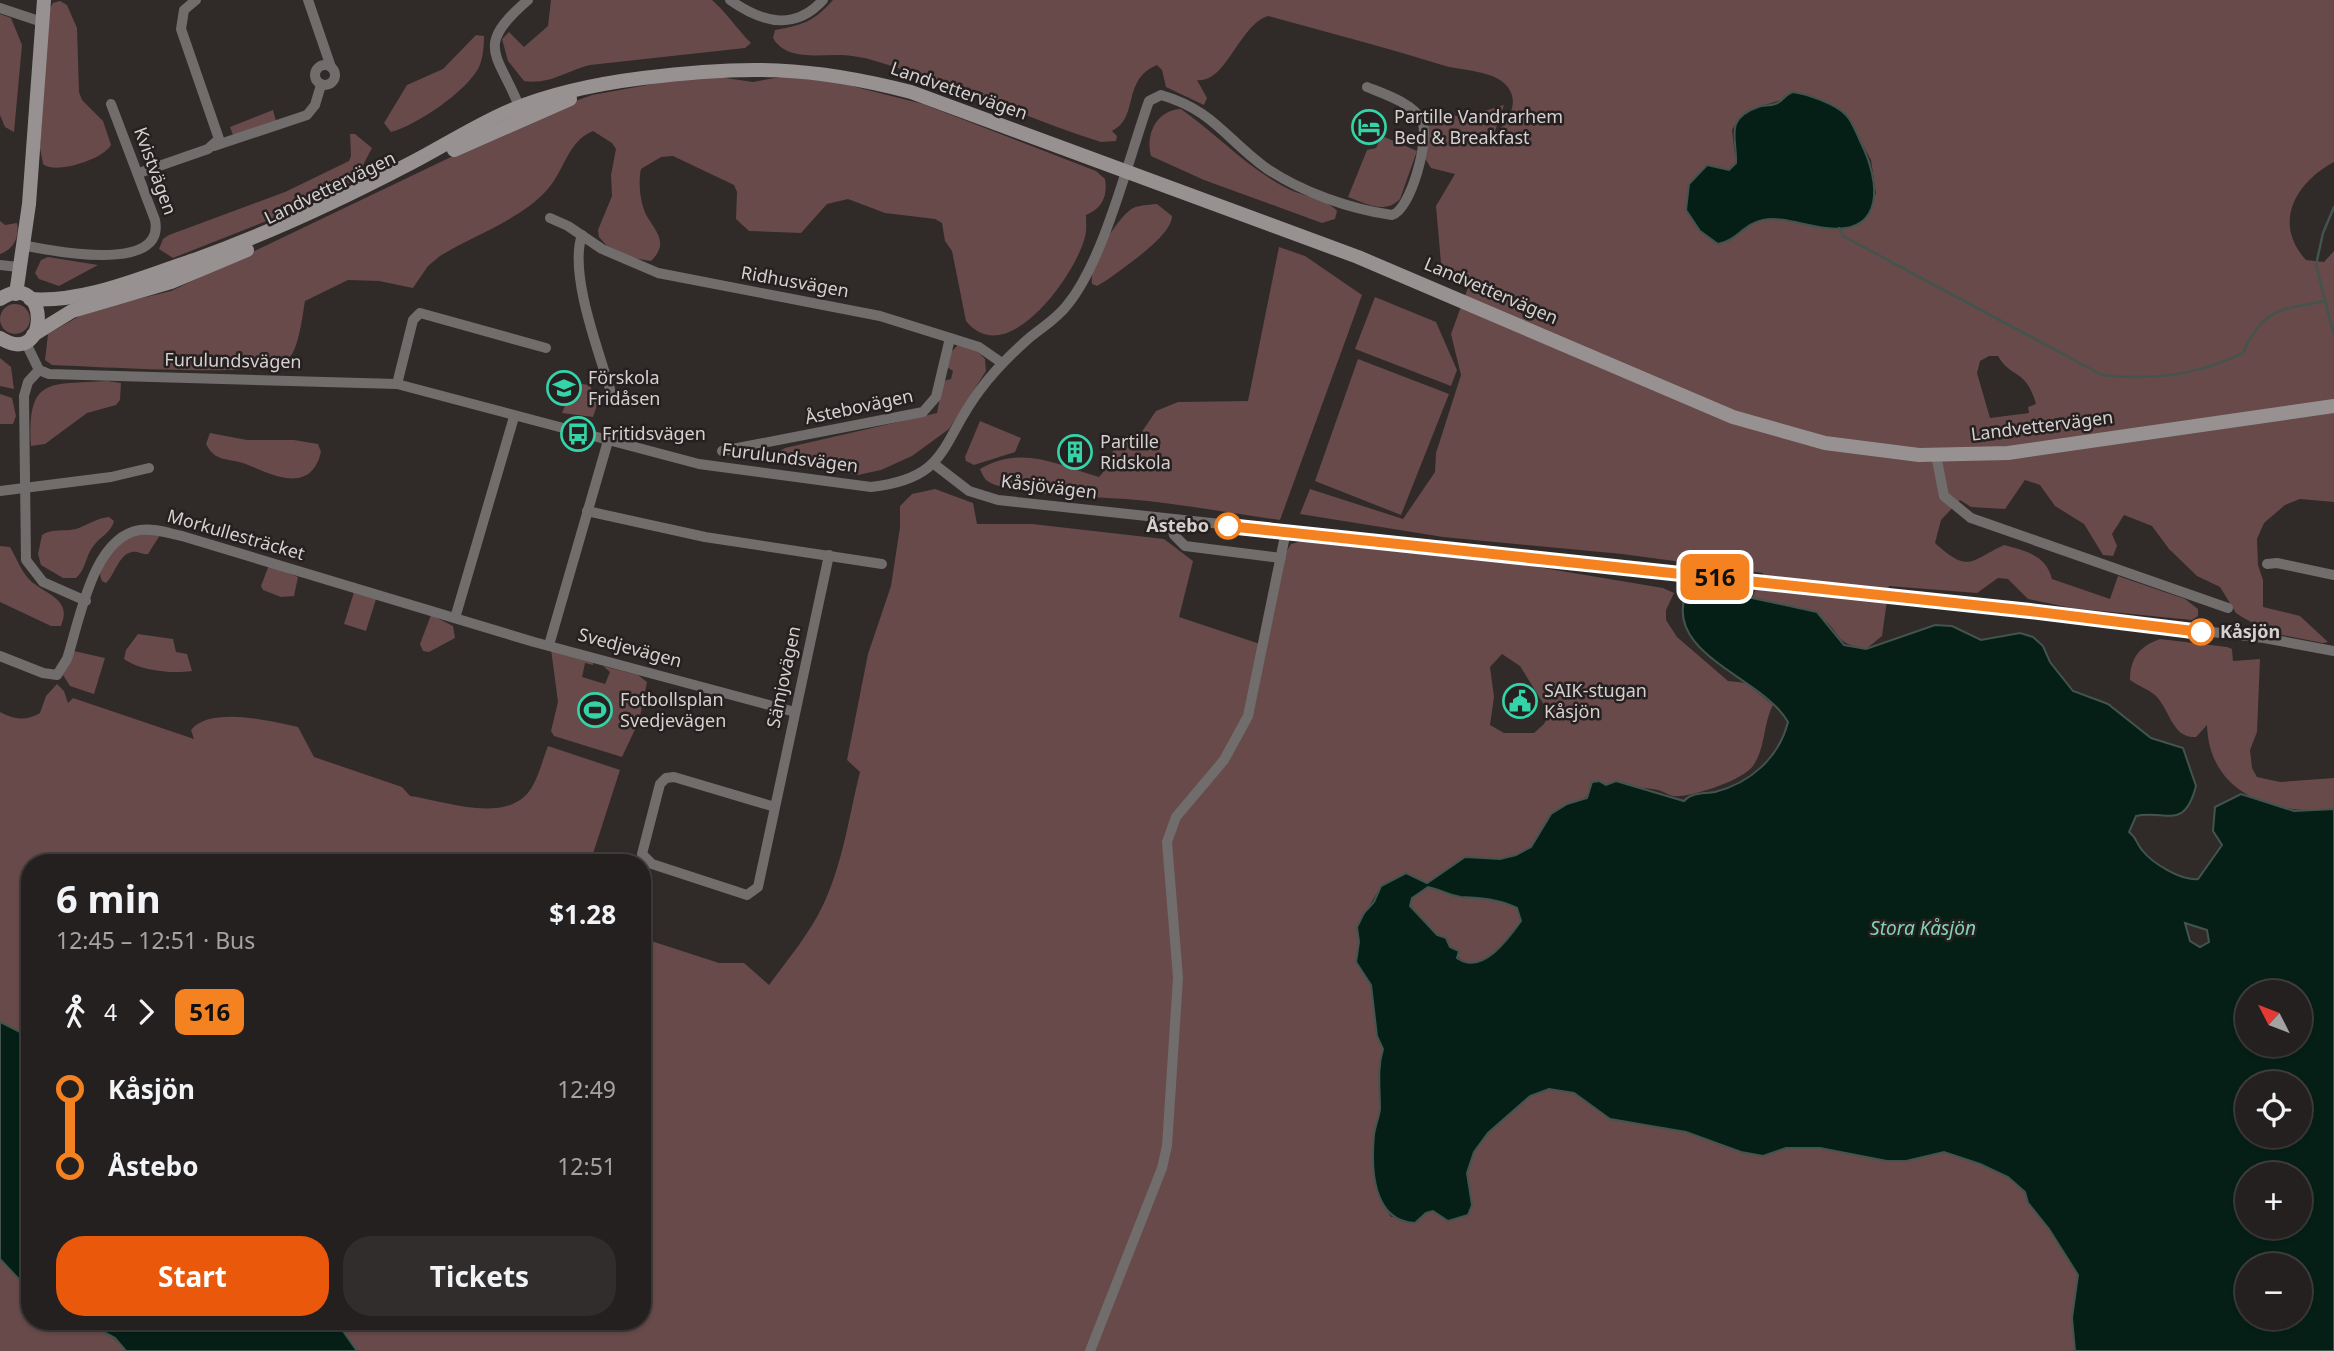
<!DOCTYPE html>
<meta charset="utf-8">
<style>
body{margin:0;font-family:"Noto Sans",sans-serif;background:#302d2c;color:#f1f3f6;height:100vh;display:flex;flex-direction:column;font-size:26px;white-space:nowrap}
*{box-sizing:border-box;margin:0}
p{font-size:23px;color:#a3a3a4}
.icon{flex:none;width:38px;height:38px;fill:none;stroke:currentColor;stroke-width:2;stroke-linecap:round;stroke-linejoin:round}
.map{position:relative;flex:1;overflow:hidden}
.sheet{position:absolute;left:21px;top:854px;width:630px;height:476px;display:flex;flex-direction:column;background:#24201f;border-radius:28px;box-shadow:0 2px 5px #0004,0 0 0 2px #413e3d}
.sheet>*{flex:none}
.badge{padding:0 14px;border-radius:10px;font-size:24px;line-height:46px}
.needle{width:46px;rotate:312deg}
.tools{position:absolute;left:2235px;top:980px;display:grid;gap:14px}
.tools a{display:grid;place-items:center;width:77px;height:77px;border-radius:50%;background:#24201f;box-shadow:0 2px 5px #0004,0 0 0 2px #413e3d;font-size:35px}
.map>.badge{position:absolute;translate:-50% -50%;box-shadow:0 0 0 4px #fff}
.legs{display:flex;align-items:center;gap:10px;height:77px;padding:0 35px;font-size:23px}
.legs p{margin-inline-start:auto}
.overview{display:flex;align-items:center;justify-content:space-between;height:119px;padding:0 35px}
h1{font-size:38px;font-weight:700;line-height:52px}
.action{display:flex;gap:14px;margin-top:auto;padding:14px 35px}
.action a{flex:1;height:80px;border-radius:28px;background:#ea580c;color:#fff;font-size:28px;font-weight:700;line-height:80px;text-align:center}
.action a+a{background:#302d2c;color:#f1f3f6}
ul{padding:0 35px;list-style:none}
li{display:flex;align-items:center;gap:24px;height:77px;font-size:26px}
li i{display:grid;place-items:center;width:10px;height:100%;margin:0 9px;background:currentColor}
li i::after{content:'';width:18px;height:18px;margin:-9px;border:5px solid;border-radius:50%;background:#24201f}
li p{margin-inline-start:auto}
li:first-child i{background:linear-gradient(#0000 50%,currentColor 0)}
li:last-child i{background:linear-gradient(currentColor 50%,#0000 0)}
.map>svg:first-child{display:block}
.green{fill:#674a49;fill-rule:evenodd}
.water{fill:#051f17;stroke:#43544e;stroke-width:2;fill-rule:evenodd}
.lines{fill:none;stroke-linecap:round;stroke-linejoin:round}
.stream{stroke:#43544e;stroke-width:2.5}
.street{stroke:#706d6c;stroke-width:10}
.secondary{stroke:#979191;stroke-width:14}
.line-1-casing{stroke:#fff;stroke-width:16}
.line-1{stroke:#f58220;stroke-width:10}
.stop-1-dot{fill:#fff;stroke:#f58220;stroke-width:3.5}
.labels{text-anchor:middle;stroke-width:5;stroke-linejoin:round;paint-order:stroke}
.street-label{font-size:18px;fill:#d5d1d0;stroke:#262020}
.poi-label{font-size:18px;fill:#d5d1d0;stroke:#262020;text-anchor:start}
.stop-label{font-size:18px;font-weight:bold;fill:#d5d1d0;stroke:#262020;text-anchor:end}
.water-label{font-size:19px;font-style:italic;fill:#81d3b6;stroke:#262020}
</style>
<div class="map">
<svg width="2334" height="1351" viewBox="0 0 2334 1351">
<rect width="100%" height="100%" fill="#302a29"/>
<!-- green -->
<g class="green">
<path d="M551 0H712C726 12 737 29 751 43L745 48 590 65C566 71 550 85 524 81L508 61 502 39 509 32 524 47 548 26Z"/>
<path d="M833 0H2334V162C2296 182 2272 223 2306 260L2324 262 2334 251V502L2300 499 2285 505 2264 523 2257 539 2258 565 2263 580V607L2300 616 2328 642 2323 643 2272 633 2242 617 2236 613 2220 587 2197 576 2169 549 2152 526 2124 515 2112 534 2117 546 2113 556 2103 555 2084 524 2055 506 2040 485 2025 480 2005 509 1971 507 1960 500 1941 520 1935 543C1969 574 1970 561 2004 545 2026 551 2046 555 2052 579L2110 599 2118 576 2185 599 2198 609V616L2192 620 2071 608 2028 599 2008 579 1998 578 1977 593 1889 586 1882 636 1866 649C1829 643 1843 629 1817 616 1796 606 1774 604 1752 598L1763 573 1622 554 1443 537 1300 514 1310 489 1403 519 1435 472 1436 453 1461 375 1451 334 1470 282 1447 271 1441 263 1436 206 1455 174 1431 168 1424 157 1429 112 1465 117 1504 105 1493 137C1505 123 1522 105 1507 86 1494 70 1461 71 1442 65 1384 47 1326 32 1268 16 1239 25 1226 84 1197 80L1207 98 1204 105 1166 87 1162 70 1157 65C1121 80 1140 117 1112 131L1117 136 1116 141 1101 142C1035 121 971 91 904 70 888 65 870 58 852 56 827 52 788 64 773 38L775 30C803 25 813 22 833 0ZM1806 94 1846 114 1871 160 1876 194 1828 229C1807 225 1763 211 1745 226 1734 236 1734 241 1718 244L1700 231 1686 210 1707 165 1728 170 1736 164 1732 130C1745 105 1780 101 1806 94ZM1989 356H1998C2011 379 2026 368 2036 404L2028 407 2029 413 1990 418 1977 373 1980 361Z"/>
<path d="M60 1 67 5 77 28 79 92 82 100 103 121 111 145C104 159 55 175 43 164L40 148 49 10 53 3Z"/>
<polygon points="0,14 11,18 22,45 14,132 5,127 0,115"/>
<path d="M476 35 484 36C484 46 483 60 478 69 464 93 417 125 391 132L384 123 407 85 443 69Z"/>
<path d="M791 75 840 83 923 104 1096 171 1105 179C1108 196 1102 209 1086 215 1086 222 1087 230 1085 237 1076 274 1007 372 966 321L952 251 945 241 942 223 935 219 885 213 848 199 827 204 801 233 749 231 736 219 737 192 734 185 673 156 661 157 641 169C638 182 640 206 648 218 658 234 668 244 651 261L633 258 607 246 599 237 598 230 612 196 611 175 616 149 612 143 593 131C567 142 565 170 547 190 520 220 474 235 440 256L428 266 413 288 379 281 348 280 305 301C302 318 299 351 286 362 267 378 88 366 52 365L45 360 48 334 88 311 171 291 545 112 592 95 686 78H726L753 82Z"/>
<path d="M1181 109C1218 135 1251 172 1293 191 1307 197 1327 199 1337 211L1335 219 1322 223 1204 180 1151 156C1145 134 1157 110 1181 109Z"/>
<polygon points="273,110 276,121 233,135 230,127"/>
<polygon points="350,134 355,134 372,148 362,167 361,177 297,209 173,258 159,249 163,239 169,235 285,192 349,161 351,156"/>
<path d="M1382 136 1417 151 1400 199C1385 215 1365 203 1348 197L1367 150 1376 148Z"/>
<path d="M1157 204 1172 216C1172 236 1123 268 1107 280L1097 286 1092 284C1089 264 1114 223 1130 210 1137 205 1147 205 1157 204Z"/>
<path d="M0 221 5 225 17 223C20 237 13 250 0 254Z"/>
<path d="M1279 247 1305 256 1362 295 1280 520C1229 513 1177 503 1126 499 1098 497 1010 495 989 482 984 479 982 474 980 469 1022 445 1055 464 1099 477 1118 458 1106 434 1141 433L1156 411 1178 402 1248 401Z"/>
<polygon points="48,257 98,265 59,286 39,279 35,273 41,260"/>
<polygon points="1375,297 1436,322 1457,370 1451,386 1355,349"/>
<circle cx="15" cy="319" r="15"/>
<polygon points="959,344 977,351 985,359 986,371 949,429 912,456 881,470 858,475 774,462 768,457 785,448 937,413 943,381 951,379 953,371 947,367 951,352"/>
<polygon points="0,358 11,367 14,389 0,386"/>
<polygon points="1358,359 1449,394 1401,515 1315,481"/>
<path d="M107 381 121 383 120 400 116 405 87 413 45 444 31 446C27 376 49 385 107 381Z"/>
<polygon points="574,383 590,385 597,405 593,417 562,413"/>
<polygon points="0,394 12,398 16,416 13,424 0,424"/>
<polygon points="980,421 1021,438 1015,452 974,465 966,461 965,457"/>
<path d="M210 433 247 440H294L318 444 321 452C310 497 270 473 243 463 227 458 215 462 206 444Z"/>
<path d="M935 489 973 503 977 524H1032L1164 539 1193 561 1179 617 1263 645 1286 552 1291 544 1309 539 1502 561 1663 588 1674 593 1666 610V620L1677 637 1728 681 1746 683 1773 705C1763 724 1766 747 1753 766 1743 780 1691 798 1673 796 1668 795 1663 791 1658 790 1642 787 1631 788 1616 782L1551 814 1531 847 1516 855 1500 859 1465 857 1437 878 1441 890C1455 897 1465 893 1479 896 1493 898 1505 902 1517 908L1521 920C1503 948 1466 989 1446 938L1437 935 1410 906 1412 898 1381 886 1357 927 1359 942 1356 962 1371 985 1377 1036 1384 1049C1377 1069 1380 1087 1380 1108 1379 1117 1375 1125 1374 1134 1371 1164 1375 1192 1391 1217L1433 1211 1448 1221 1472 1205 1467 1173 1474 1152 1488 1133 1530 1096 1549 1089 1574 1093 1611 1119 1686 1132 1741 1152 1763 1156 1786 1148H1820L1887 1161H1906L1944 1152 1980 1164 2008 1177 2025 1192 2028 1203 2049 1229 2078 1275 2072 1318 2075 1351H357L336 1321H642V938L719 963H744L769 985C788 959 811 932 824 903 843 862 849 816 860 772L847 760 868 654 891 586 900 527V506L912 494ZM1502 654 1520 666 1549 713 1544 724 1534 733H1504L1490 725 1494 697 1490 667Z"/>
<path d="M109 517 114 521C111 533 99 537 92 548 85 558 86 569 76 578H63L41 565 38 554 42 535C53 528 64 532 76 529 88 525 96 518 109 517Z"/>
<path d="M162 532 148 554C143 555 138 551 132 552 118 555 115 575 106 583L102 581C94 564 115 547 127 535Z"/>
<path d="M0 546 10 547C16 557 20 568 27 577 41 594 74 597 61 626H51L0 602Z"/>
<polygon points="269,565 298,577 294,596 281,597 263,590 261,586"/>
<polygon points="355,589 377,596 366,631 344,624"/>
<polygon points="431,615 453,626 455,638 429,652 423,651 420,644"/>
<path d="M138 634 173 639 176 652 187 654 192 671C172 674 141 671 124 659L126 650Z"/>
<path d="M2160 639 2227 647 2232 649 2233 661 2260 659 2257 732 2250 750 2252 768 2257 777 2280 782 2334 778V809C2274 816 2209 794 2207 725L2196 737C2172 739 2170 709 2155 695 2148 689 2138 686 2130 680 2130 659 2139 646 2160 639Z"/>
<polygon points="551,649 593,662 593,665 585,663 582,677 605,684 610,672 603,666 638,675 647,682 639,721 622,757 554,736 551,731 558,702"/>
<polygon points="74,651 105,658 94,694 70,686 63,675"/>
<path d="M57 684 64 691 68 703 73 698 194 739 191 730C210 706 271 721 298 727L314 757 402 787 410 796C446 801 509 826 532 787 539 775 543 759 548 746L620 770 590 863H30V1037L0 1022V712C14 720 26 721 40 713L46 696Z"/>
<path d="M0 1259 30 1291V1321C70 1321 97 1317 126 1351H0Z"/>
</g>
<!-- water -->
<g class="water">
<path d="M1793 92C1807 94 1836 104 1846 115 1853 122 1857 135 1861 143 1880 181 1886 235 1826 228 1805 226 1783 216 1763 220 1743 224 1738 240 1718 244L1700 231 1686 210 1689 184 1707 165 1729 170 1736 163C1737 137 1724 119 1758 107 1763 105 1770 106 1775 104 1783 102 1785 94 1793 92Z"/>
<path d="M1695 592 1752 598 1817 612 1844 645 1866 649 1935 625 1952 626 1981 640 2020 633 2033 637 2043 646 2050 662 2073 691 2108 704 2151 738 2183 748 2196 786C2184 832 2165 809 2136 816L2129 832C2137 838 2136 843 2142 850 2152 863 2181 881 2198 879L2222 845 2213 831 2215 807 2241 794 2294 811 2334 809V1351H2075L2072 1318 2078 1275 2049 1229 2028 1203 2025 1192 2008 1177 1980 1164 1944 1152 1906 1161H1887L1820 1148H1786L1763 1156 1741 1152 1686 1132 1610 1119 1574 1093 1549 1089 1530 1096 1488 1133 1474 1152 1467 1173 1472 1205 1468 1215 1448 1221 1433 1211 1426 1213 1415 1223C1372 1221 1371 1168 1374 1135 1375 1126 1379 1118 1380 1109 1380 1087 1377 1069 1383 1049L1377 1036 1371 985 1356 962 1359 942 1357 927 1364 913 1374 902 1381 886 1406 873 1427 883 1465 857 1500 859 1516 855 1531 847 1551 814 1567 804 1587 798 1592 782 1599 781 1606 785 1616 781 1684 801C1692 792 1703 794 1715 792 1750 783 1779 758 1788 722 1764 678 1663 655 1686 593ZM1428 887C1439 889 1450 896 1461 897 1482 898 1498 899 1517 908L1521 921C1509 938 1482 976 1457 958L1459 951 1450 947 1446 938 1437 935 1410 906 1412 898ZM2185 923 2207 930 2209 942 2200 947 2190 941ZM2247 992H2300V1045H2247ZM2300 1083V1136H2247V1083ZM2247 1174H2300V1227H2247ZM2247 1265H2300V1318H2247Z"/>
<polygon points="0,1022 30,1037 30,1291 0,1259"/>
<polygon points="84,1321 336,1321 357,1351 126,1351 115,1338"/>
</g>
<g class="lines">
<!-- stream -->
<g class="stream">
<polyline points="2334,207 2323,233 2316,265 2334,335"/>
<path d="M1839 228 1843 236 2102 375C2152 381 2198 375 2243 353 2263 307 2281 310 2326 301"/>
</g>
<!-- street -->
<g class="street">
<polyline points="308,0 331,67"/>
<path d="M730 0C761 22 794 32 823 0"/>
<polyline points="0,8 42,22"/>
<circle cx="325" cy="75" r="10"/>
<path d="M521 111C499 53 472 48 528 0"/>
<polyline points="214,146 307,115 315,105 321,85"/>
<polyline points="139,173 208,149 219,139 181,29 184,10 196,0"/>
<polyline points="550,218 568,226 602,249 658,273 880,316 979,347 1002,363"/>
<path d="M582 235C568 275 601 357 613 399"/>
<path d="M22 245C51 251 166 274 155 220L111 104"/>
<polyline points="0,265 18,267"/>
<polyline points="25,341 39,370"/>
<path d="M39 370 49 374 397 384 699 464 871 487C950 478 940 442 980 390 994 371 1010 355 1028 339 1041 328 1057 319 1068 304 1104 260 1129 157 1149 101L1161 95C1213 110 1226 139 1266 168 1302 192 1349 209 1392 215 1411 210 1430 138 1422 121 1413 103 1384 94 1367 87"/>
<polyline points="39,370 28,382 24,396 26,560 43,582 86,601"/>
<polyline points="397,384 413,320 420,313 546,348"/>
<polyline points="722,451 923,412 936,397 950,338"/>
<polyline points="1936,455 1944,496 1971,518 2228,608"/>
<polyline points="934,464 969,491 998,500 2030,611 2264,638 2334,651"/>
<polyline points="0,491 111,477 149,468"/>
<polyline points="587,511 705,537 882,564"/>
<polyline points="1169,519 1174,535 1185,546 1281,558"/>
<polyline points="2267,564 2277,563 2334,575"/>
<polyline points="455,618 514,417"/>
<polyline points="549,645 608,441"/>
<path d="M0 656 43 673 57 675 67 659C80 619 93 537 140 530 154 528 168 533 182 536L534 642 795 712"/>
<polyline points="775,807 674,777 666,778 660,784 642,854 652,864 747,895 758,887 829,555"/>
<polyline points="1090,1351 1162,1168 1167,1146 1178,978 1167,842 1176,817 1224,760 1248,716 1286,531"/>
</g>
<!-- secondary -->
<g class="secondary">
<polyline points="454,150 570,99"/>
<polyline points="16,294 29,204 44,0"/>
<path d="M0 299C50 267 51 370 0 338"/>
<path d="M30 299C85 303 142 277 194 260 267 234 338 201 407 165 438 149 468 130 500 115 545 94 595 84 643 78 745 65 811 66 911 92L1358 257 1733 417 1825 443 1919 455 2008 453 2334 406"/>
<polyline points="33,335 72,311 171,282 247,250"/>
</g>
</g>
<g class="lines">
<!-- line-1 casing -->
<g class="line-1-casing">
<polyline id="line-1" points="1228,526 2030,611 2201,632"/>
</g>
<!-- line-1 -->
<use href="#line-1" class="line-1"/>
</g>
<!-- icons -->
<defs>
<g id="hotel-ring" transform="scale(1.75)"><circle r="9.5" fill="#262020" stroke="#34d4a8" stroke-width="1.5"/><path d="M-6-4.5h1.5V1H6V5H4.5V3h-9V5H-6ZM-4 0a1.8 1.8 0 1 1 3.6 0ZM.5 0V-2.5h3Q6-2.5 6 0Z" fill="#34d4a8"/></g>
<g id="school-ring" transform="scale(1.75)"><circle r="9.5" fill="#262020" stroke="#34d4a8" stroke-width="1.5"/><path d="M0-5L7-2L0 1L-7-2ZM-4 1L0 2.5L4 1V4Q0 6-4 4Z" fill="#34d4a8"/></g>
<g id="bus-ring" transform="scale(1.75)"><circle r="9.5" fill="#262020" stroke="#34d4a8" stroke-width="1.5"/><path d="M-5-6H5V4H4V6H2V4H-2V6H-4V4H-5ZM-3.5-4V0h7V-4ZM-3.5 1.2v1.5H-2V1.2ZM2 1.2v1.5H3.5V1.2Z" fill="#34d4a8"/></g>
<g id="building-ring" transform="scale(1.75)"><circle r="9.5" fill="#262020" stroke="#34d4a8" stroke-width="1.5"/><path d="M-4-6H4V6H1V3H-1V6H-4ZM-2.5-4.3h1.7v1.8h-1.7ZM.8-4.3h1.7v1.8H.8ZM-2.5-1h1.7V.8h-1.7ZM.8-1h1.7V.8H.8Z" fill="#34d4a8"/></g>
<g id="civic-ring" transform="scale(1.75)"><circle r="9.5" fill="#262020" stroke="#34d4a8" stroke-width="1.5"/><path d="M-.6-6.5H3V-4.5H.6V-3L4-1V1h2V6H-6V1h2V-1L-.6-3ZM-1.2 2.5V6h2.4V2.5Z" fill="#34d4a8"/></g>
<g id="stadium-ring" transform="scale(1.75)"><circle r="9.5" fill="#262020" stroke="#34d4a8" stroke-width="1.5"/><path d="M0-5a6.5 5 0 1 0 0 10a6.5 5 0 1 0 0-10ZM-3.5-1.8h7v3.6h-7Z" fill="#34d4a8"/></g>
</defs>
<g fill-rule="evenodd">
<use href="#hotel-ring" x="1369" y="127"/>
<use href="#school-ring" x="564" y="388"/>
<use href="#bus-ring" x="578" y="434"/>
<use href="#building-ring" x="1075" y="452"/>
<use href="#civic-ring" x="1520" y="701"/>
<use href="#stadium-ring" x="595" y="710"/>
</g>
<!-- markers -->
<g class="stop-1-dot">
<circle cx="1228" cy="526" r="12"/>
<circle cx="2201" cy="632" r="12"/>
</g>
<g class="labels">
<!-- street labels -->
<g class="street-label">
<text transform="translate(959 91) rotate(19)" y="6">Landvettervägen</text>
<text transform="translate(155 171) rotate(70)" y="6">Kvistvägen</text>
<text transform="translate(330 188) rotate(-26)" y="6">Landvettervägen</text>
<text transform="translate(795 282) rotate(10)" y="6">Ridhusvägen</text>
<text transform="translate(1491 291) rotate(23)" y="6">Landvettervägen</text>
<text transform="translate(233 361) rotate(1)" y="6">Furulundsvägen</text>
<text transform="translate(859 407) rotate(-12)" y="6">Åstebovägen</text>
<text transform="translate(2042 426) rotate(-7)" y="6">Landvettervägen</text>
<text transform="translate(790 458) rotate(7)" y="6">Furulundsvägen</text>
<text transform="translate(1049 487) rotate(7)" y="6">Kåsjövägen</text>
<text transform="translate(236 535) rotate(16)" y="6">Morkullesträcket</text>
<text transform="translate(630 648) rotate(15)" y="6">Svedjevägen</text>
<text transform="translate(784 677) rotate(-78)" y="6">Sämjovägen</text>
</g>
<!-- poi labels -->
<g class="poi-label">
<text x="1394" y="123">Partille Vandrarhem<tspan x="1394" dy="21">Bed &amp; Breakfast</tspan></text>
<text x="588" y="384">Förskola<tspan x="588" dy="21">Fridåsen</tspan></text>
<text x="602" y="440">Fritidsvägen</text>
<text x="1100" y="448">Partille<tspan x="1100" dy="21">Ridskola</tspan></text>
<text x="1544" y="697">SAIK-stugan<tspan x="1544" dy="21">Kåsjön</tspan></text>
<text x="620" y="706">Fotbollsplan<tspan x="620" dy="21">Svedjevägen</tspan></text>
</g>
<!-- stop labels -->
<g class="stop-label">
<text x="1209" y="532">Åstebo</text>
<text x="2220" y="638" text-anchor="start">Kåsjön</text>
</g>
<!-- water labels -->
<g class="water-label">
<text x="1923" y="935">Stora Kåsjön</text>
</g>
</g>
</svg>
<div class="tools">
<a><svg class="needle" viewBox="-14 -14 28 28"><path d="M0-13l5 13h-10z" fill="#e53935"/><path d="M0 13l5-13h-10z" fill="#a3a3a4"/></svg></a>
<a><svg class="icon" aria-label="locate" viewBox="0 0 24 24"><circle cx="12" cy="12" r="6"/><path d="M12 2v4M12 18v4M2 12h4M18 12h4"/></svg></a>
<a>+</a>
<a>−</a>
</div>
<b class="badge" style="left:1715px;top:577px;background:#f58220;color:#111">516</b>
<section class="sheet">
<div class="overview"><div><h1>6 min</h1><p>12:45 – 12:51 · Bus</p></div><b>$1.28</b></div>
<div class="legs"><svg class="icon" aria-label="walk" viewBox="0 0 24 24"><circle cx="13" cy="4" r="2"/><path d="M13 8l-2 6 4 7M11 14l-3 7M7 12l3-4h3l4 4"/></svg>4<svg class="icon" aria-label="forward" viewBox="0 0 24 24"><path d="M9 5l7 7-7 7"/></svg><b class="badge" style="background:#f58220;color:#111">516</b></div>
<ul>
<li><i style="color:#f58220"></i><b>Kåsjön</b><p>12:49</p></li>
<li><i style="color:#f58220"></i><b>Åstebo</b><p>12:51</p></li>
</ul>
<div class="action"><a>Start</a><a>Tickets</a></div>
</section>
</div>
